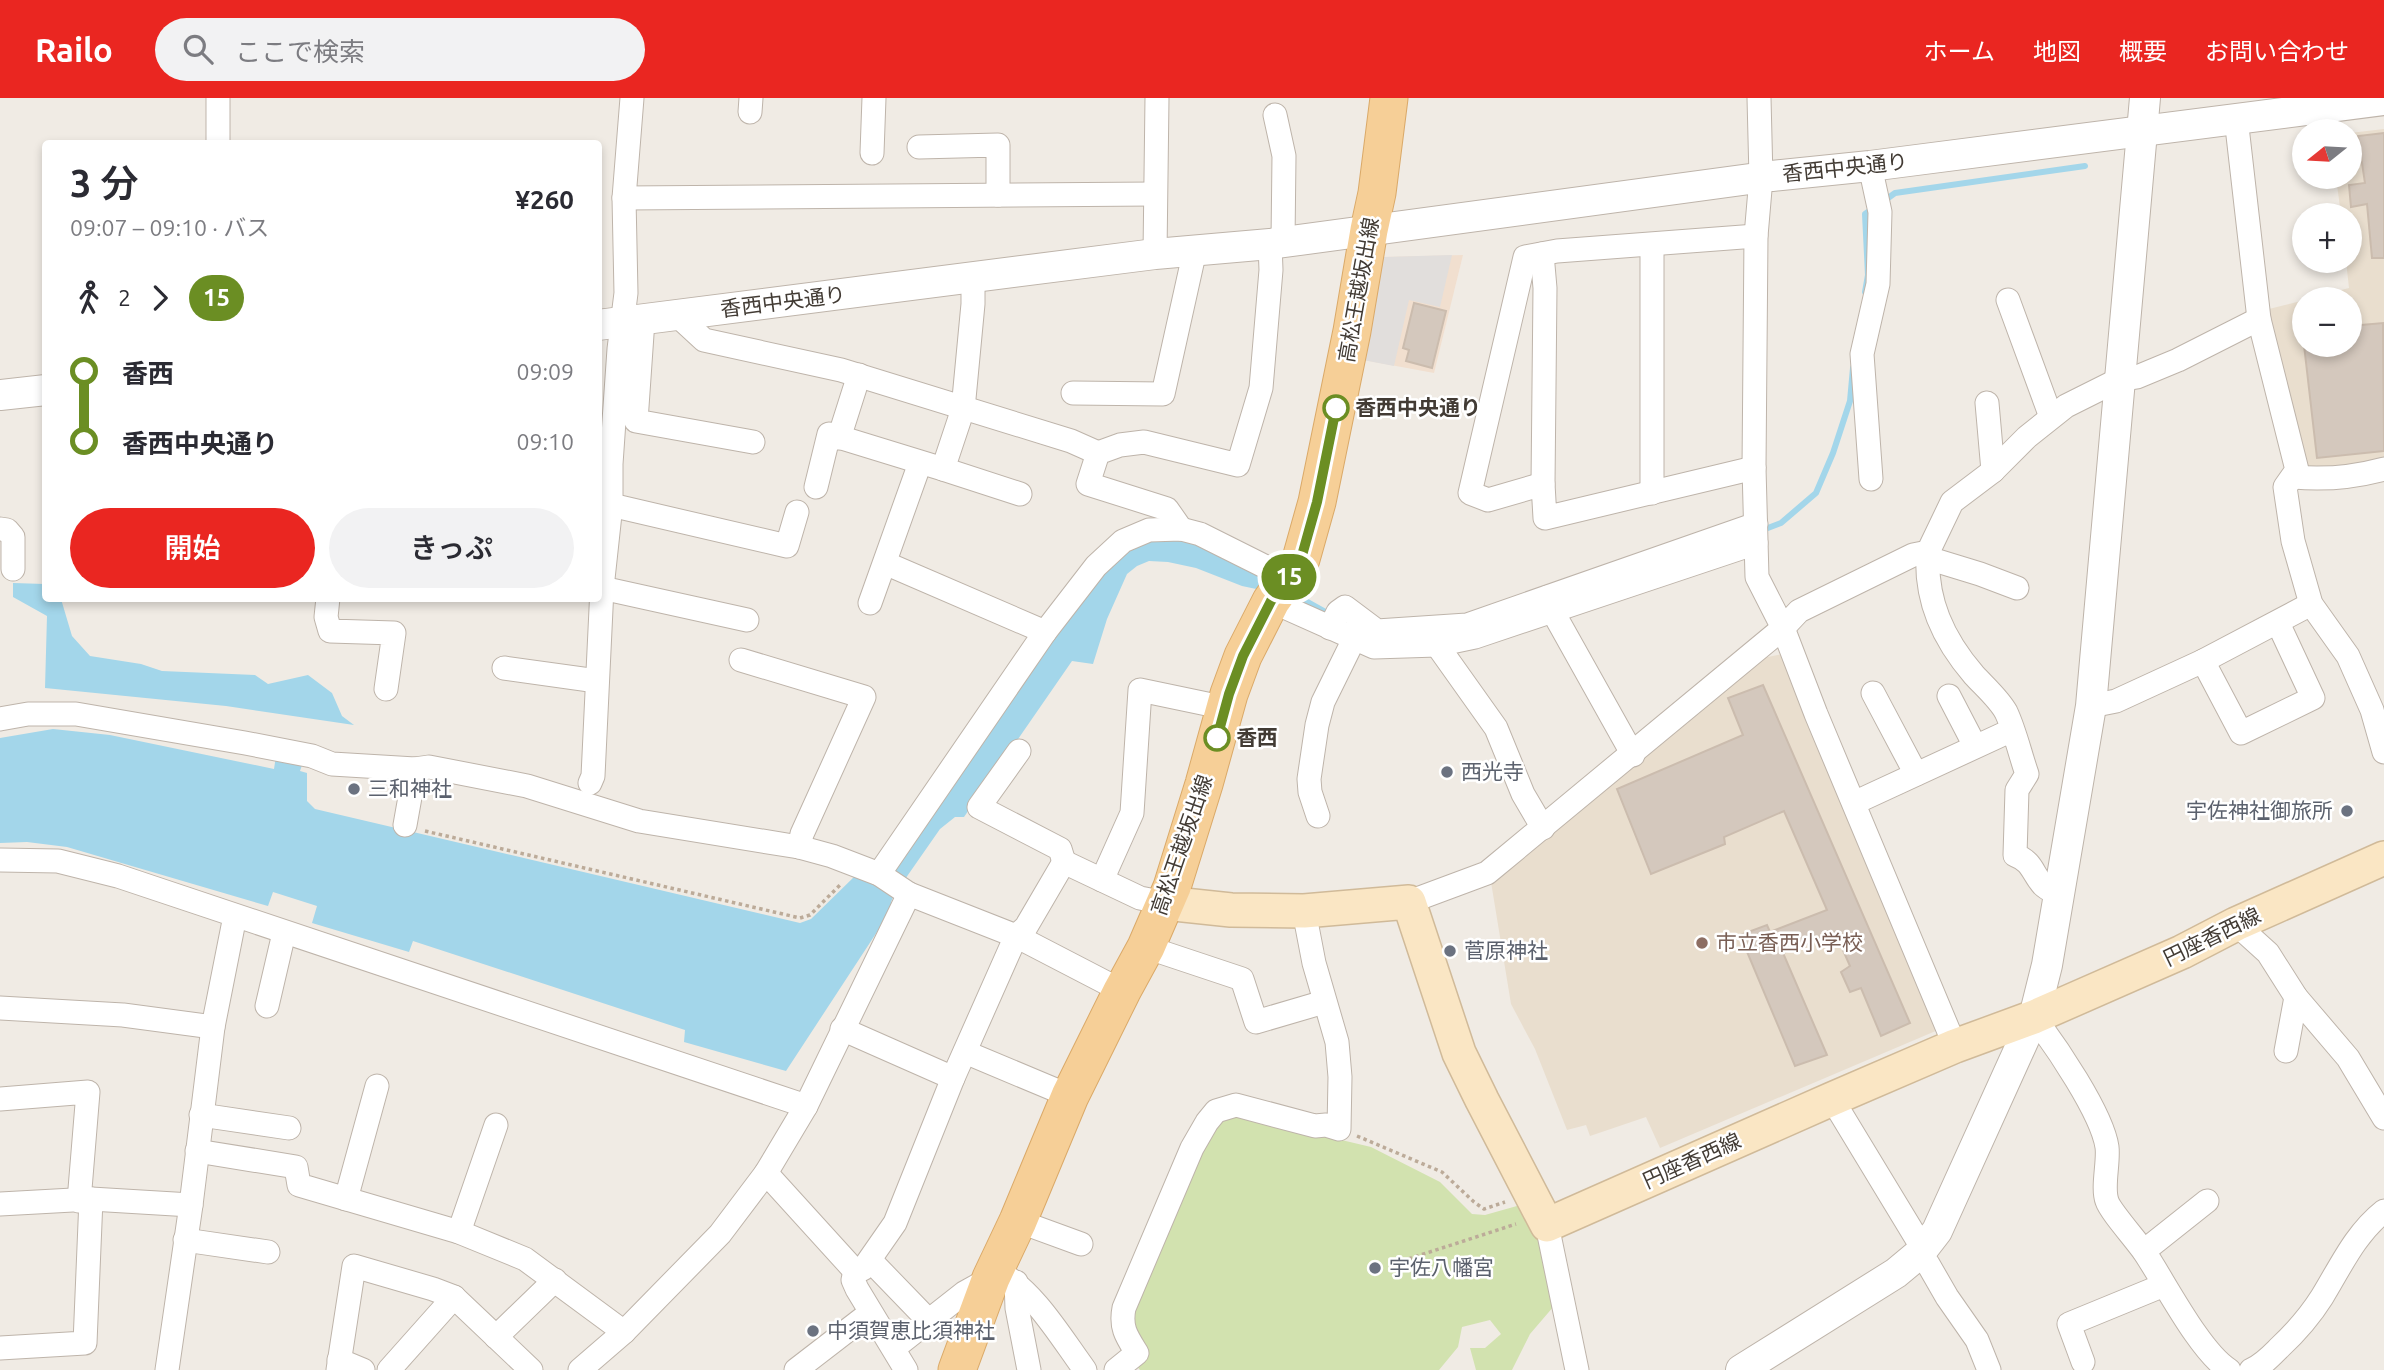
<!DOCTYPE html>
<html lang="ja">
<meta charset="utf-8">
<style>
body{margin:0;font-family:Ubuntu,"Noto Sans JP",sans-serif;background:#f2f2f3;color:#2b2b33;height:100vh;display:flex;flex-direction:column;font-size:26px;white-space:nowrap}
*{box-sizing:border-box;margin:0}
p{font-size:23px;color:#7c7c81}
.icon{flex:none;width:38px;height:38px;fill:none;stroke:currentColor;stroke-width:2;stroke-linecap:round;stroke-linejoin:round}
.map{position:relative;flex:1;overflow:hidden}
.panel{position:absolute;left:42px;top:42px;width:560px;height:462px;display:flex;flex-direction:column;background:#fff;border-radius:7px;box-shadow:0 4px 10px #0003}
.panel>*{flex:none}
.badge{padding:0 14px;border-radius:23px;font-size:24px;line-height:46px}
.needle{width:46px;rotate:252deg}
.controls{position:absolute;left:2292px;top:21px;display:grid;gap:14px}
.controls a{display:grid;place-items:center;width:70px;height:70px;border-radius:50%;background:#fff;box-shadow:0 4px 10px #0003;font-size:35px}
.map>.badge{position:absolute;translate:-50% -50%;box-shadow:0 0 0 4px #fff}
.legs{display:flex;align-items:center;gap:10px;height:77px;padding:0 28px;font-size:23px}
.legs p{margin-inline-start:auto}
.summary{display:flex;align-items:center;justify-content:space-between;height:119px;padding:0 28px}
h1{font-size:38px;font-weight:600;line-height:52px}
.primary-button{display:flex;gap:14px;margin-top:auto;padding:14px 28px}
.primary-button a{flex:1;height:80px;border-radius:42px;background:#ea2621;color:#fff;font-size:28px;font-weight:600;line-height:80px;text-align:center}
.primary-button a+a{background:#f2f2f3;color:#2b2b33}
ul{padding:0 28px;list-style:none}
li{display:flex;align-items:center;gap:24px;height:70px;font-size:26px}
li i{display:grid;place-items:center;width:10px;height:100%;margin:0 9px;background:currentColor}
li i::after{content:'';width:18px;height:18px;margin:-9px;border:5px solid;border-radius:50%;background:#fff}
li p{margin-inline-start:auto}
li:first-child i{background:linear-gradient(#0000 50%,currentColor 0)}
li:last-child i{background:linear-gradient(currentColor 50%,#0000 0)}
header{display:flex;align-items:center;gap:42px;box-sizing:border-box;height:98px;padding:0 35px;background:#ea2621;color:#fff}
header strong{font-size:33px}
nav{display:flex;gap:38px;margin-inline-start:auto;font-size:24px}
.search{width:490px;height:63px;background:#f2f2f3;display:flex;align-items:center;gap:18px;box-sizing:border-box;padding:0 24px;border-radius:38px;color:#7c7c81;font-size:26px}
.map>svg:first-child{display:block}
.commercial{fill:#f1dfcf}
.education{fill:#e9dece}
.green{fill:#d2e2af}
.parking{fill:#e1dedc}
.water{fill:#a3d6ea}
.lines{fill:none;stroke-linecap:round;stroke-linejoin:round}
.stream{stroke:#a3d6ea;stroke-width:6}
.building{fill:#d4c8bd;stroke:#cbbcae;stroke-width:2}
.minor-casing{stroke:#beb4aa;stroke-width:25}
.tertiary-casing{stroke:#beb4aa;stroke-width:32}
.secondary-casing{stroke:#d0ba99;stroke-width:36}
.primary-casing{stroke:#daa968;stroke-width:39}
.path{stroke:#bcab99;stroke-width:3.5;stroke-dasharray:3.5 3.5;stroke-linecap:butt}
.minor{stroke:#fff;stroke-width:23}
.tertiary{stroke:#fff;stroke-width:30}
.secondary{stroke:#fae6c4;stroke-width:33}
.primary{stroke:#f6cf97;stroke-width:37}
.line-1-casing{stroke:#fff;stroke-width:16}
.line-1{stroke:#6b8e23;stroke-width:10}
.stop-1-dot{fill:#fff;stroke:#6b8e23;stroke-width:3.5}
.worship-dot{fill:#6b7280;stroke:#fff;stroke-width:2.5}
.education-dot{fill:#8d6e63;stroke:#fff;stroke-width:2.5}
.labels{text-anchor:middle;stroke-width:5;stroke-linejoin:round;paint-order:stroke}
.street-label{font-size:21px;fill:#423b34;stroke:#fff}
.stop-label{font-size:21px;font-weight:bold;fill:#423b34;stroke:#fff;text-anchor:start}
.worship-label{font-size:21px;fill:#5b616d;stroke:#fff;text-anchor:start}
.education-label{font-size:21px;fill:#785e54;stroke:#fff;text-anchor:start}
</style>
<header>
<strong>Railo</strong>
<div class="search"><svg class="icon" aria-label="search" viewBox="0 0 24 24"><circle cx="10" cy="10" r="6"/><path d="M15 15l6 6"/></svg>ここで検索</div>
<nav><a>ホーム</a><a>地図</a><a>概要</a><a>お問い合わせ</a></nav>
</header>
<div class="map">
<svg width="2384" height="1272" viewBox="0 0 2384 1272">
<rect width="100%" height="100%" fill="#f0ebe4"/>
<!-- commercial -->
<polygon class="commercial" points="1463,157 1434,275 1358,261 1384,159"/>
<!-- education -->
<g class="education">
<polygon points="2384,31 2384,365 2305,375 2265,212 2305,202 2305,247 2350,247 2350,201 2306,201 2349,190 2346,163 2350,163 2350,117 2341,117 2336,79 2350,79 2350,35"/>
<polygon points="1782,556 1938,932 1660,1050 1646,1019 1590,1038 1586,1027 1567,1032 1535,951 1511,906 1491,784 1758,561"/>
</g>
<!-- green -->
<polygon class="green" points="1241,1018 1371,1049 1440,1084 1472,1116 1485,1117 1524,1106 1541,1144 1554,1208 1530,1236 1512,1272 1476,1272 1470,1250 1485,1250 1501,1236 1490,1222 1462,1229 1458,1249 1439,1272 1140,1272 1136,1267 1129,1227 1133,1203 1217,1020"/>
<!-- parking -->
<polygon class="parking" points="1452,157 1440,209 1409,202 1394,268 1358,261 1376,166 1384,159"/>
<!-- water -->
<g class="water">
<polygon points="1177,438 1265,477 1328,512 1322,522 1261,492 1242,488 1196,470 1168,464 1149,463 1137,468 1127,476 1107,521 1093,566 1072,563 964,719 955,719 940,731 894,797 891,804 892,811 786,973 684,944 685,932 413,843 409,854 312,825 317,808 273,794 268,808 67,749 27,744 0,745 0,640 53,631 110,637 274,671 276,658 303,664 300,673 307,675 307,703 315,711 800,825 811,821 856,777 879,786 1096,480 1139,444"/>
<polygon points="13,485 45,486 46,500 61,501 72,538 90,558 141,566 162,573 255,577 268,586 308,577 332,595 342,618 354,627 226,608 45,590 47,518 13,499"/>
</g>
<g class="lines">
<!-- stream -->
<g class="stream">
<polyline points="1884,103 1895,95 2085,68"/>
<polyline points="1865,194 1868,177 1865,116 1875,109"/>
<polyline points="1760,433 1781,425 1816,395 1833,355 1850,303 1853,270"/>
</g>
</g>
<!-- building -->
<g class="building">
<polygon points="2384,35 2384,160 2372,160 2367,106 2351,109 2349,87 2365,85 2358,38"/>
<polygon points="1414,205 1446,213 1432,270 1406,263 1409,252 1403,250"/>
<polygon points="2383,225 2384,353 2317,360 2304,247 2350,247 2350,228"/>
<polygon points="1763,587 1910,925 1881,938 1861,890 1850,894 1841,874 1850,868 1835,834 1783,855 1827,957 1795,968 1740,837 1767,827 1770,834 1827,812 1784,713 1724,739 1725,746 1651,776 1617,691 1743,637 1728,600"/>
</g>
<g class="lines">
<!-- minor casing -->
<g class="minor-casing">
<g id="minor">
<polyline points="218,0 218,46"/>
<polyline points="1759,0 1761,80 1756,138 1754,370 1757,479 1783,530 1816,616 1955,948"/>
<polyline points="750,14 751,0"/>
<polyline points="1275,17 1284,58 1283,143"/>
<polyline points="2236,20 2259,221 2297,372 2285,389 2293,443 2311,506 2348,558 2372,612 2384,654"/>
<polyline points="919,49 998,47 998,97"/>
<polyline points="872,55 874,0"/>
<polyline points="1870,68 1880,114 1878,186 1862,256 1871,381"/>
<polyline points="624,100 1155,96"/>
<polyline points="1155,156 1157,0"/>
<polyline points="1542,156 1545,190 1543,386"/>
<polyline points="973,179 973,206 963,311 943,371 1020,396"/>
<polyline points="2008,202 2051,319"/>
<polyline points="678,218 704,242 841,272 1071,343 1098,355"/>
<polyline points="643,222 636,323 753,344"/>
<polyline points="1073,295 1163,296 1195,152"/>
<polyline points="1987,305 1993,373"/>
<polyline points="839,340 859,277"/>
<polyline points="1754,370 1545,420 1543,386 1488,402 1470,395 1525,159 1557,153 1756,138"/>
<path d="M2294 379C2325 382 2354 379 2384 371"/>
<polyline points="816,389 829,336 943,371"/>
<polyline points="1652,395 1652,147"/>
<polyline points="611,407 787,448 797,414"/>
<polyline points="0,431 7,432 13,439 13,471"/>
<polyline points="1181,431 1167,411 1088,386 1098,355 1120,347 1144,344 1238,367 1261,290 1271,172 1270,146"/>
<path d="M1928 454C1925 502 1943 541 1974 577 1984 588 1999 601 2006 614 2015 633 2020 656 2027 676L2017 692 2015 757C2033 764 2032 775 2043 787 2047 791 2054 794 2059 797"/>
<polyline points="1928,454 1931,461 1980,476 2017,490"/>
<polyline points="885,465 1045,534"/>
<polyline points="602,490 747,522"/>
<polyline points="1548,499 1553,514 1633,657"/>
<polyline points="328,500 326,519 330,533 394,535 386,591"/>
<polyline points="1271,503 1374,549 1437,547 1475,539 1756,445"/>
<polyline points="870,505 920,365"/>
<polyline points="1330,530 1338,514 1345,509 1377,533 1467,527 1756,426"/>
<polyline points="1437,547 1496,630 1523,696 1543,730"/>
<polyline points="741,562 864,599 802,736 799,749"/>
<polyline points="2203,563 2241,635 2313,600 2278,525"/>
<polyline points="504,570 597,583"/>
<polyline points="1873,595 1916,676"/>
<polyline points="1949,598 1975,648"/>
<polyline points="2091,608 2116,603 2203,563 2311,506"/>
<polyline points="0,621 28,616 76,616 245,645 312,658 332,666 415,671 405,727"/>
<polyline points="1019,653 979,709 1060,751 1064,764"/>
<polyline points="415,671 429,669 527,688 639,723 799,749 832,758 879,776 909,796"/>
<polyline points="590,685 593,678 602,490 611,407 611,366 619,251 626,195 624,100 632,0"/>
<polyline points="1854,705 2012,632"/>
<polyline points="1318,718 1310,694 1309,681 1317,627 1323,604 1354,541"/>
<polyline points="0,762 58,763 118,778 806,1008"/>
<polyline points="879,776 1045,534 1096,468 1123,443 1149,432 1181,431 1200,436 1288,480"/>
<polyline points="1102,782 1132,715 1140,592 1226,610"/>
<polyline points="1409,804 1487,775 1783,530 1799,513 1913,457 1928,454 1952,404 1993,373 2027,339 2066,308 2118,282 2137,279 2178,262 2259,221"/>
<polyline points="2236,826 2268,855 2296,899 2348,960 2384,1020"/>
<polyline points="1146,849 1242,881 1256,924 1324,904"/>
<polyline points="267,908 284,835"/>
<polyline points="0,910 123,917 213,929"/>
<path d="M2034 919C2055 947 2102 1015 2107 1049 2109 1064 2102 1089 2107 1103 2110 1113 2137 1143 2145 1155 2165 1185 2200 1254 2229 1272"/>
<polyline points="842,931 953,980"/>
<polyline points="2286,953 2296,899"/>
<polyline points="965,954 1070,998"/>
<polyline points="0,1001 88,994 79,1103"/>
<polyline points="1832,1001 1923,1151"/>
<polyline points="201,1017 289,1030"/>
<polyline points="197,1053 296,1069 299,1087 459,1134 525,1161 624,1234"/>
<polyline points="766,1075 855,1173 863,1171 895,1125 953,980 1016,838 1122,893"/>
<polyline points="346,1101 377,988"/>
<polyline points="0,1106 91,1101 191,1107"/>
<polyline points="1018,1123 1081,1146"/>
<polyline points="1547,1127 1577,1272"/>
<polyline points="459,1134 496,1027"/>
<polyline points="185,1142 268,1154"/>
<polyline points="2144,1153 2207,1103"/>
<polyline points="1920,1155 1928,1166 1947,1199 1977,1242 1989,1272"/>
<polyline points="870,1162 929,1223"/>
<path d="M997 1172C1036 1196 1058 1235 1085 1272"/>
<polyline points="855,1173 853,1182 857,1191 906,1272"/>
<polyline points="1016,1184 1017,1210 1029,1272"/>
<polyline points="496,1239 555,1182"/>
<polyline points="0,1250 85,1245 91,1101"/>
<polyline points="894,1250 964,1195 991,1180"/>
<polyline points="339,1262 363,1272"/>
<polyline points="2083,1264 2069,1226 2164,1187"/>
<polyline points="167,1272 191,1107 213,929 235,818"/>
<polyline points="338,1272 354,1168 433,1191 454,1199"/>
<polyline points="389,1272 454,1199 531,1272"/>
<polyline points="580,1272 624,1234 720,1136 766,1075 806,1008 909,796 1016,838 1026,829 1064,764 1140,800 1165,805"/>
<polyline points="796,1272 870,1215"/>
<path d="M1116 1272 1137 1255C1127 1239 1120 1230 1124 1210L1192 1050 1207 1024 1216 1013 1236 1007 1315 1028 1326 1027 1339 1031 1340 979 1337 944 1314 865 1304 813"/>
<path d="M2251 1272C2263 1267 2271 1258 2280 1249 2296 1234 2310 1218 2322 1199 2341 1168 2355 1136 2384 1113"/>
</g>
</g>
<!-- tertiary casing -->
<g class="tertiary-casing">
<g id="tertiary">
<polyline points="598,227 1155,156 1270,146 1772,78 1870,68 2384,2"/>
<polyline points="0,297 46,292"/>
<polyline points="1741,1272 1896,1175 1920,1155 1937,1133 2034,919 2047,867 2091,608 2145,0"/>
</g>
</g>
<!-- secondary casing -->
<g class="secondary-casing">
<polyline id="secondary" points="1165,805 1231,812 1304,813 1409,804 1459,955 1482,1002 1547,1127 1832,1001 1955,948 2034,919 2182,854 2236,826 2384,760"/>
</g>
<!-- primary casing -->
<g class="primary-casing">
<polyline id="primary" points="957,1272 991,1180 1018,1123 1070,998 1122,893 1146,849 1172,789 1204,686 1229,596 1243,558 1271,503 1301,461 1317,404 1352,233 1369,132 1377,95 1389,0"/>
</g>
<!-- path -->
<g class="path">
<polyline points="425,733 800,820 810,817 842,785"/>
<polyline points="1357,1038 1442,1074 1474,1104 1484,1111 1505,1104"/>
<polyline points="1402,1163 1516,1126"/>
</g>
<!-- minor -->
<use href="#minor" class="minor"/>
<!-- tertiary -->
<use href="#tertiary" class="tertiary"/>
<!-- secondary -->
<use href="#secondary" class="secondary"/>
<!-- primary -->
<use href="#primary" class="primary"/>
</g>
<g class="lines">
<!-- line-1 casing -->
<g class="line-1-casing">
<polyline id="line-1" points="1217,640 1229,596 1243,558 1271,503 1301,461 1317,404 1336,310"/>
</g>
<!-- line-1 -->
<use href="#line-1" class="line-1"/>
</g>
<!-- markers -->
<g class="stop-1-dot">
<circle cx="1336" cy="310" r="12"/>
<circle cx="1217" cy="640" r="12"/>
</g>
<g class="worship-dot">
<circle cx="1447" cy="674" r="7"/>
<circle cx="354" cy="691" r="7"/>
<circle cx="2347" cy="713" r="7"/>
<circle cx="1450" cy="853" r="7"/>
<circle cx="1375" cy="1170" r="7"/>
<circle cx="813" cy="1233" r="7"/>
</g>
<circle class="education-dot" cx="1702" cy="845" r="7"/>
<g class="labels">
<!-- street labels -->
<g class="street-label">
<text transform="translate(1845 70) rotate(-6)" y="7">香西中央通り</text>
<text transform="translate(1359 192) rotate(-80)" y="7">高松王越坂出線</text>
<text transform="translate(783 204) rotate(-7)" y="7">香西中央通り</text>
<text transform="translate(1182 747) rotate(-71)" y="7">高松王越坂出線</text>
<text transform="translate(2212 839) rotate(-26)" y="7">円座香西線</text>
<text transform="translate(1692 1063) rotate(-24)" y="7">円座香西線</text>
</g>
<!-- stop labels -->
<g class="stop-label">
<text x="1355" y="317">香西中央通り</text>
<text x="1236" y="647">香西</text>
</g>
<!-- worship labels -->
<g class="worship-label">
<text x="1461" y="681">西光寺</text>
<text x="368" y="698">三和神社</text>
<text x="2333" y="720" text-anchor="end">宇佐神社御旅所</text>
<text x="1464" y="860">菅原神社</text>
<text x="1389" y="1177">宇佐八幡宮</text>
<text x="827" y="1240">中須賀恵比須神社</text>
</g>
<!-- education labels -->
<g class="education-label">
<text x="1716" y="852">市立香西小学校</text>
</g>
</g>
</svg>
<div class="controls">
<a><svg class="needle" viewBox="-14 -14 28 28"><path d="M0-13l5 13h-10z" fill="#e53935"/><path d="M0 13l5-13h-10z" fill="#7c7c81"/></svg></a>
<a>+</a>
<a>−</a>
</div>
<b class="badge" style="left:1289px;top:479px;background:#6b8e23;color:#fff">15</b>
<section class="panel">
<div class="summary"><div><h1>3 分</h1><p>09:07 – 09:10 · バス</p></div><b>¥260</b></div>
<div class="legs"><svg class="icon" aria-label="walk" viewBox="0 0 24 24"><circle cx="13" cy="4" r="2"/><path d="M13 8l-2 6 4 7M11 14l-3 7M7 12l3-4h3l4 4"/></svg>2<svg class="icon" aria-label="forward" viewBox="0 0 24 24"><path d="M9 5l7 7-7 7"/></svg><b class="badge" style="background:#6b8e23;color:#fff">15</b></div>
<ul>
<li><i style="color:#6b8e23"></i><b>香西</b><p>09:09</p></li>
<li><i style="color:#6b8e23"></i><b>香西中央通り</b><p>09:10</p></li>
</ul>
<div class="primary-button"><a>開始</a><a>きっぷ</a></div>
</section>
</div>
